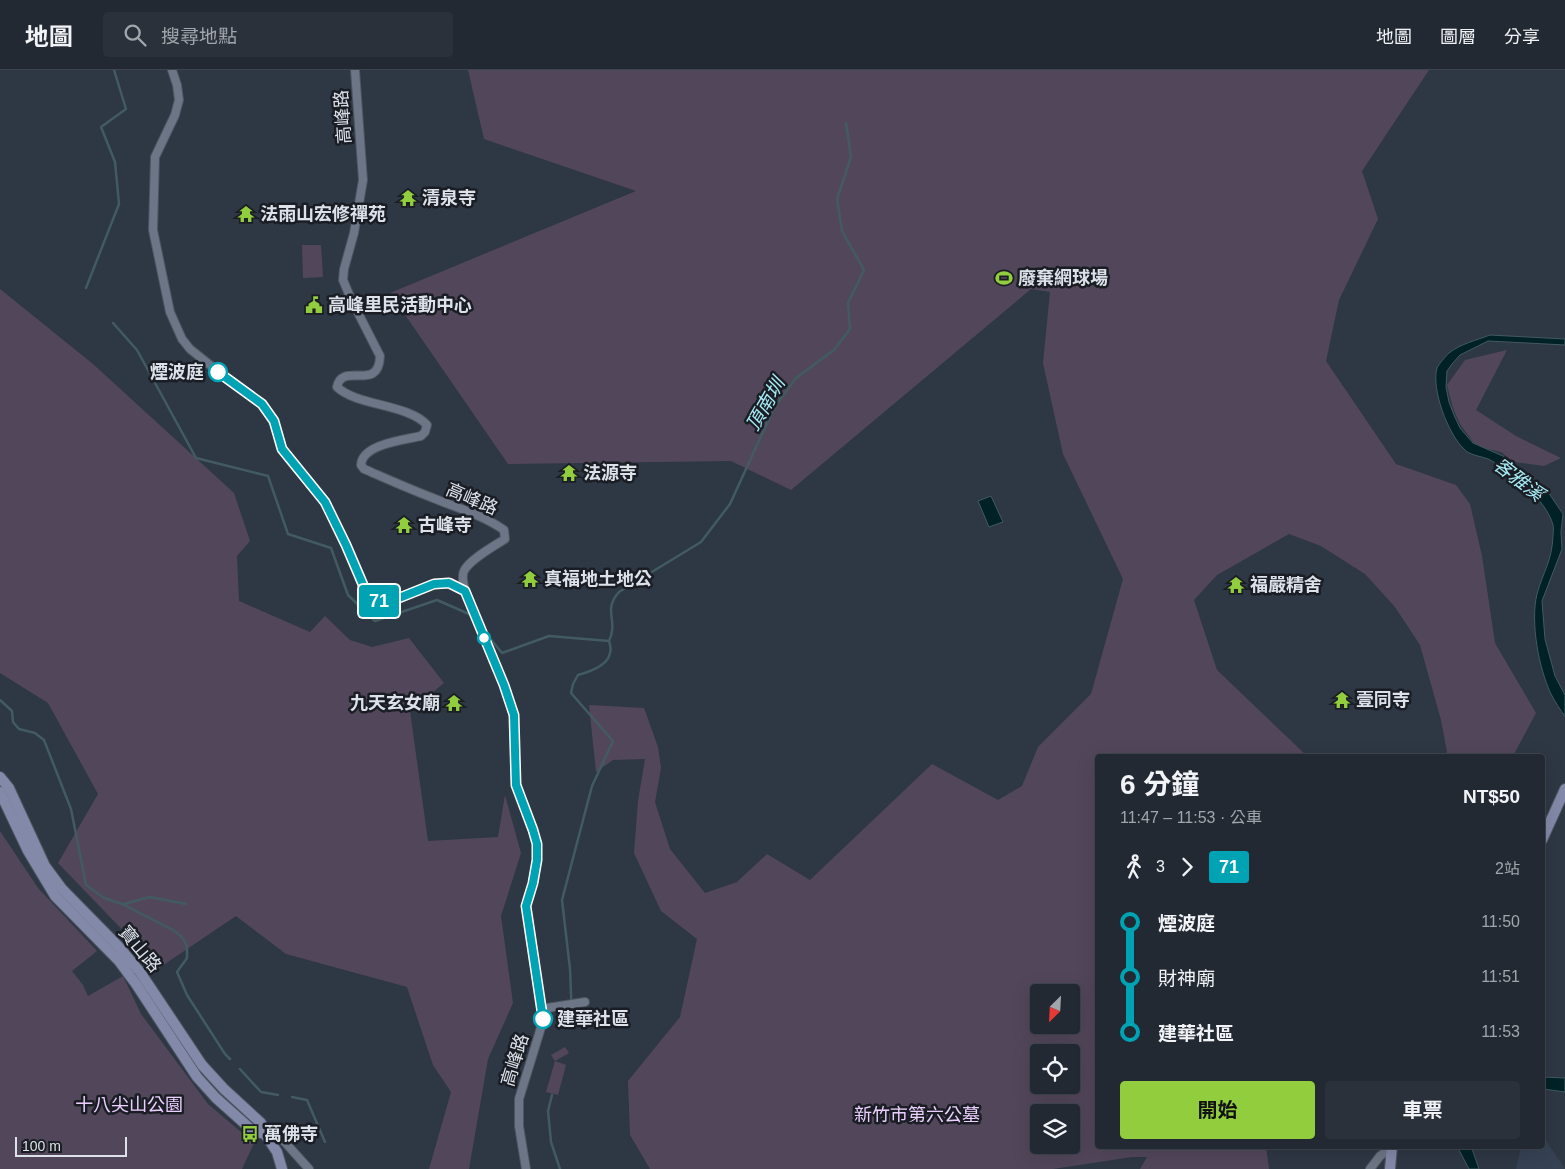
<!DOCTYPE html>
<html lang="zh-TW">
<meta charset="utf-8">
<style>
body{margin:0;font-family:Arial,"Noto Sans TC",sans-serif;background:#2a313b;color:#f1f3f6;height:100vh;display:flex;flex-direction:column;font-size:19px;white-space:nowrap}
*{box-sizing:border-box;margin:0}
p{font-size:16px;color:#a2a6ac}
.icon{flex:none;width:28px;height:28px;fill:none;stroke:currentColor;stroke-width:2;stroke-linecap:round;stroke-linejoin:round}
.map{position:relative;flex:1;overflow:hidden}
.panel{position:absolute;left:1095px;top:684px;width:450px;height:395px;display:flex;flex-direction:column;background:#222933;border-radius:5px;box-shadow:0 5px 20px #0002,0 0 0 1px #3f454e}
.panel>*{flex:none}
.badge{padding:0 10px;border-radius:4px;font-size:18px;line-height:32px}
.needle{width:32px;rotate:204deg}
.tools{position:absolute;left:1030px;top:914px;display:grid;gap:10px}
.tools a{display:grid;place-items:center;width:50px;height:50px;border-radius:5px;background:#222933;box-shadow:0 5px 20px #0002,0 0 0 1px #3f454e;font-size:25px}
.scale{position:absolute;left:15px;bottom:12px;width:112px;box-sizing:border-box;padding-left:5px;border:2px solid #dce1ea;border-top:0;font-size:14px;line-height:18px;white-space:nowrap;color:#dce1ea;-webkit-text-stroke:4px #1a1e24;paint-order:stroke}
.map>.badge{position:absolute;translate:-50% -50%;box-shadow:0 0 0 2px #fff}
.legs{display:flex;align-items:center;gap:8px;height:55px;padding:0 25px;font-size:16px}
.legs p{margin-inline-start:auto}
.headline{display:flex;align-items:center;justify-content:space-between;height:85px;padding:0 25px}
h1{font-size:28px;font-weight:700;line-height:38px}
.cta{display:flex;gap:10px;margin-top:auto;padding:10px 25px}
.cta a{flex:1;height:58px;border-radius:5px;background:#92cd3e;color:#111;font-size:20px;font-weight:700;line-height:58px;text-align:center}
.cta a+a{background:#2a313b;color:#f1f3f6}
ul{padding:0 25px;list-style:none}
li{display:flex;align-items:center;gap:18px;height:55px;font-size:19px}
li i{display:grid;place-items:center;width:8px;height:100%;margin:0 6px;background:currentColor}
li i::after{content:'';width:12px;height:12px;margin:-6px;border:4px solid;border-radius:50%;background:#222933}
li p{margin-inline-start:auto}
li:first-child i{background:linear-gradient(#0000 50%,currentColor 0)}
li:last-child i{background:linear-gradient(currentColor 50%,#0000 0)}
header{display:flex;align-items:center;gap:30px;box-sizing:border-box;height:70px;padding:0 25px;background:#222933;border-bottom:1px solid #3f454e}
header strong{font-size:24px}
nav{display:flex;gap:28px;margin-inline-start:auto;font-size:18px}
.search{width:350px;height:45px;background:#2a313b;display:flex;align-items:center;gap:12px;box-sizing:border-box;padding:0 18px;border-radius:5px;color:#a2a6ac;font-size:19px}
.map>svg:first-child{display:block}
.built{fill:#364254}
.green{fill:#52475a;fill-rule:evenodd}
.water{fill:#002226;stroke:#425b61}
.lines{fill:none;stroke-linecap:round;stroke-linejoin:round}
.stream{stroke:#425b61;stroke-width:2.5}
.street-casing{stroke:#4d5560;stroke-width:10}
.secondary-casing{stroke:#4d5560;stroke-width:12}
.street{stroke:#6d7686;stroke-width:8}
.secondary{stroke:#8389a8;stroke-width:10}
.line-1-casing{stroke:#fff;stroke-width:11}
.line-1{stroke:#00a3b4;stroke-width:8}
.stop-1-dot{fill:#fff;stroke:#00a3b4;stroke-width:2.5}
.labels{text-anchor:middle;stroke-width:5;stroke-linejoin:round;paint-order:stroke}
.street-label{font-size:18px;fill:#dce1ea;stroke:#1a1e24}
.poi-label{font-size:18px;font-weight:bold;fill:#dce1ea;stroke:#1a1e24;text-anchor:start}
.stop-label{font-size:18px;font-weight:bold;fill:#dce1ea;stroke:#1a1e24;text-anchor:end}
.park-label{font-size:18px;fill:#ebcffe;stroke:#1a1e24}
.water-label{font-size:19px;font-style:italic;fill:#a7ecf7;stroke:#1a1e24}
</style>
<header>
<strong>地圖</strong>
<div class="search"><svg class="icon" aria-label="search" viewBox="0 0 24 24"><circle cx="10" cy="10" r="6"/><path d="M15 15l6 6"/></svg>搜尋地點</div>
<nav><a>地圖</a><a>圖層</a><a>分享</a></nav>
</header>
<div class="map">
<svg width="1565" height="1099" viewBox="0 0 1565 1099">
<rect width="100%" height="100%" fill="#2e3744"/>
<!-- built -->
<polygon class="built" points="1543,1066 1565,1099 1516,1099 1521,1077 1542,1076"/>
<!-- green -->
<g class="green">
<path d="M468 0H1429L1362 101 1378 149 1339 230 1326 291 1396 394 1456 415 1470 434 1482 486 1495 573 1536 643 1513 686H1443L1447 682 1441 650 1420 575 1395 537 1365 504 1321 476 1289 464 1217 505 1194 530 1217 600 1307 686H1098V1076H1266L1269 1099H1140L1147 1087H1132L1053 1099H650L630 1065 628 1011 680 947 697 869 661 841 634 783 638 731 645 689 613 690 596 702 589 635 644 638 658 677 661 698 655 732 670 779 705 823 737 812 767 784 810 810 932 694 998 730 1022 716 1038 677 1091 624 1123 509 1063 384 1043 293 1050 222 1031 219 791 420 731 391 508 394 390 223 636 121 484 69ZM1039 922H1071V955H1039ZM1039 982H1071V1015H1039ZM1039 1042H1071V1075H1039Z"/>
<polygon points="302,175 321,175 323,207 303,208"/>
<polygon points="0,219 93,294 234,423 250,471 237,486 239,531 310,562 325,546 350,570 372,577 409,568 444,613 410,641 428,771 498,767 505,725 521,783 501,846 513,933 488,989 469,1099 429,1099 451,1022 433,995 407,917 286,884 236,846 159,898 58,793 98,724 48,633 0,603"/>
<polygon points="1507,280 1476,340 1516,366 1561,388 1544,396 1514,392 1501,382 1484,378 1473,372 1460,354 1453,338 1447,315 1465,290"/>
<polygon points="0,761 38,818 97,881 72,901 83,915 88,926 123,906 141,944 208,1034 254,1073 242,1099 0,1099"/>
<polygon points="565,977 569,983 555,991 566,995 558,1025 546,1022 555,991 551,985"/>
</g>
<!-- water -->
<g class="water">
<path d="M1490 265 1565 269V275L1488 271 1460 285 1452 294 1447 301 1446 317 1449 332 1454 345 1460 358 1473 373 1505 387 1523 405 1536 414 1546 419 1563 444 1561 462 1562 479 1542 531 1545 569 1555 606 1565 625V647C1560 639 1555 632 1551 624 1539 599 1530 552 1537 524 1543 502 1552 491 1553 466 1553 463 1554 458 1553 455 1547 431 1510 399 1488 389 1480 386 1469 385 1464 379 1448 364 1431 319 1437 298 1439 294 1445 287 1449 283 1460 274 1477 270 1490 265Z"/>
<polygon points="991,426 1003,452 989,457 978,431"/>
<polygon points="1542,1007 1565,1008 1565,1022 1543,1019"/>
<polygon points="1457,1076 1471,1076 1479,1099 1469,1099"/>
</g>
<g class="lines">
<!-- stream -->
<g class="stream">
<polyline points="86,218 119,134 115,92 101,57 126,39 114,0"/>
<polyline points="113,253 137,280 196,388 268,406 288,464 331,478 348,525 375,551 437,530 469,544"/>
<path d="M489 567 502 583 549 566 609 571C610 574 611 580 610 583 608 596 589 602 578 605L573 614 571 623 613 671 592 716 562 830 570 899 572 948"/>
<path d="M609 571C619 550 602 541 619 522L701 472 730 434 774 338 796 308 834 280 850 259 848 233 864 200 842 161 837 129 851 87 846 53"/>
<polyline points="0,630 12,641 13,652 19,659 35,663 44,670 71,739 86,815 104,828 122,834 173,860 182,867 187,876 187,888 177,902 187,925 225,984 230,989"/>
<polyline points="124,834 150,827 186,834"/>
<polyline points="240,999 261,1022 278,1025"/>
<polyline points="552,1025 548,1041 551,1072 560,1099"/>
<polyline points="292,1027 307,1030 325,1072"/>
</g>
<!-- street casing -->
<g class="street-casing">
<g id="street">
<polyline points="172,0 177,15 179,30 175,45 155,87 153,160 170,242 182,269 190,279 215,299 262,334 274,351 282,379 325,432 346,475 367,525 377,531 389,532 434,514 449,513 465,521"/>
<path d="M355 0 363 110 354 163 344 199 343 210 351 229 380 286C379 323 342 291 337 317 357 336 408 334 427 355L425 362 421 366C404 370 362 374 361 395L364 399C387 409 409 419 433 428 457 438 483 445 504 460L505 469C494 476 469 490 464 501 461 507 464 515 465 521L504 615 514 645 516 715 533 760 537 774V790L533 813 526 836 543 951 519 1029V1056L526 1099"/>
<polyline points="541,939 585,932"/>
<polyline points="265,1064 282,1069 309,1099"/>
<polyline points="1370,1099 1380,1086 1391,1078"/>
</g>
</g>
<!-- secondary casing -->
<g class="secondary-casing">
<g id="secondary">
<polyline points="0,707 9,718 45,796 62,819 119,877 140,902 202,995 224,1019 261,1053 265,1064 277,1082 282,1099"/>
<polyline points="0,722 28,781 55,826 119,891 136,914 197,1007 216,1028 253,1061 265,1064"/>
<polyline points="1542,770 1565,719"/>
<polyline points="1390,1099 1392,1076"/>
</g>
</g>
<!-- street -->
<use href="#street" class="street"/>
<!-- secondary -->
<use href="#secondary" class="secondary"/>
</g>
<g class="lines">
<!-- line-1 casing -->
<g class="line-1-casing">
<polyline id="line-1" points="218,302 262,334 274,351 282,379 325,432 346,475 367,524 377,531 389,532 434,514 449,513 465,521 504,615 514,645 516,715 533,760 537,774 537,790 533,813 526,836 543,949"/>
</g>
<!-- line-1 -->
<use href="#line-1" class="line-1"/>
</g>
<!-- icons -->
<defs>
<g id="temple-bare" transform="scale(1.35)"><path d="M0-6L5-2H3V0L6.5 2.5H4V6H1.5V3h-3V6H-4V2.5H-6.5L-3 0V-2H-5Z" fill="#92cd3e" stroke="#1a1e24" stroke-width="2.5" paint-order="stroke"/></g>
<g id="stadium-bare" transform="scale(1.35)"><path d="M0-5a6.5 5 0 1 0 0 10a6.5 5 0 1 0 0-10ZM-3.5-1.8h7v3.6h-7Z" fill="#92cd3e" stroke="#1a1e24" stroke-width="2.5" paint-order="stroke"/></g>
<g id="civic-bare" transform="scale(1.35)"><path d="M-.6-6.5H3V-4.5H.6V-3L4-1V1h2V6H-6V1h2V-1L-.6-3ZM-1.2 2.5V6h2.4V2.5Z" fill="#92cd3e" stroke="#1a1e24" stroke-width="2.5" paint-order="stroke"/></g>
<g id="bus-bare" transform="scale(1.35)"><path d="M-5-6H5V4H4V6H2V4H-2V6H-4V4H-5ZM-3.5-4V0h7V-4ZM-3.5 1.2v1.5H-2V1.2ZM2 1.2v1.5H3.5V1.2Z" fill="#92cd3e" stroke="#1a1e24" stroke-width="2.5" paint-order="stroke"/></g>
</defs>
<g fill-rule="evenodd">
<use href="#temple-bare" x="408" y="128"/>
<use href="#temple-bare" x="246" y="144"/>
<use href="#stadium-bare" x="1004" y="208"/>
<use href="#civic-bare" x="314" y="235"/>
<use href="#temple-bare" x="569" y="403"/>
<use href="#temple-bare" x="404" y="455"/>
<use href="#temple-bare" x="530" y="509"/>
<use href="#temple-bare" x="1236" y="515"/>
<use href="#temple-bare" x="1342" y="630"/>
<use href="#temple-bare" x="454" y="633"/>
<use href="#bus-bare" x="250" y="1064"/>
</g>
<!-- markers -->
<g class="stop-1-dot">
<circle cx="218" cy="302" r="9"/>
<circle cx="484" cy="568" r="6"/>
<circle cx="543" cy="949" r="9"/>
</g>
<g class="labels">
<!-- street labels -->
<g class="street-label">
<text transform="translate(343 47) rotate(-94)" y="6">高峰路</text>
<text transform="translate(472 429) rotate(23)" y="6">高峰路</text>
<text transform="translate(140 879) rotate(50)" y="6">寶山路</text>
<text transform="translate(515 990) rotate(-73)" y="6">高峰路</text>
</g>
<!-- poi labels -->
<g class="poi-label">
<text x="422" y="134">清泉寺</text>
<text x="260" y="150">法雨山宏修禪苑</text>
<text x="1018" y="214">廢棄網球場</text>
<text x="328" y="241">高峰里民活動中心</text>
<text x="583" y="409">法源寺</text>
<text x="418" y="461">古峰寺</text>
<text x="544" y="515">真福地土地公</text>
<text x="1250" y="521">福嚴精舍</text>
<text x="1356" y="636">壹同寺</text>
<text x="440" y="639" text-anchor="end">九天玄女廟</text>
<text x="264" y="1070">萬佛寺</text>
</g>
<!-- stop labels -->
<g class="stop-label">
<text x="204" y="308">煙波庭</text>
<text x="557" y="955" text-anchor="start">建華社區</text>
</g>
<!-- park labels -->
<g class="park-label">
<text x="129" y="1041">十八尖山公園</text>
<text x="917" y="1051">新竹市第六公墓</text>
</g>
<!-- water labels -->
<g class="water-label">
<text transform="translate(765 334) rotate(-60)" y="7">頂南圳</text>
<text transform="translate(1519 409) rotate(38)" y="7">客雅溪</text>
</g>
</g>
</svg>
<div class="tools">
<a><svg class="needle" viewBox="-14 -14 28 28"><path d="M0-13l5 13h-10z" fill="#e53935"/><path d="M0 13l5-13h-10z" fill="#a2a6ac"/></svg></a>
<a><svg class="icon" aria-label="locate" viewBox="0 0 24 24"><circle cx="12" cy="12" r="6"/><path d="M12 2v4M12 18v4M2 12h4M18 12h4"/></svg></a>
<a><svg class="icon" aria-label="layers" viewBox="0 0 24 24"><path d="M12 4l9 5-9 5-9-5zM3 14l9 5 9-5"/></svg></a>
</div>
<div class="scale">100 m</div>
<b class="badge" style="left:379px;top:531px;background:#00a3b4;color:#fff">71</b>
<section class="panel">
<div class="headline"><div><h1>6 分鐘</h1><p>11:47 – 11:53 · 公車</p></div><b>NT$50</b></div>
<div class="legs"><svg class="icon" aria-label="walk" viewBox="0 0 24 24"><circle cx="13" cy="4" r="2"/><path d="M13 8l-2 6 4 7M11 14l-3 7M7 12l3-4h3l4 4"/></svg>3<svg class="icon" aria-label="forward" viewBox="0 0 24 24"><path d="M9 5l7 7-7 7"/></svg><b class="badge" style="background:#00a3b4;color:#fff">71</b><p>2站</p></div>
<ul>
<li><i style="color:#00a3b4"></i><b>煙波庭</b><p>11:50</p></li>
<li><i style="color:#00a3b4"></i><span>財神廟</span><p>11:51</p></li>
<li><i style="color:#00a3b4"></i><b>建華社區</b><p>11:53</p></li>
</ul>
<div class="cta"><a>開始</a><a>車票</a></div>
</section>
</div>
